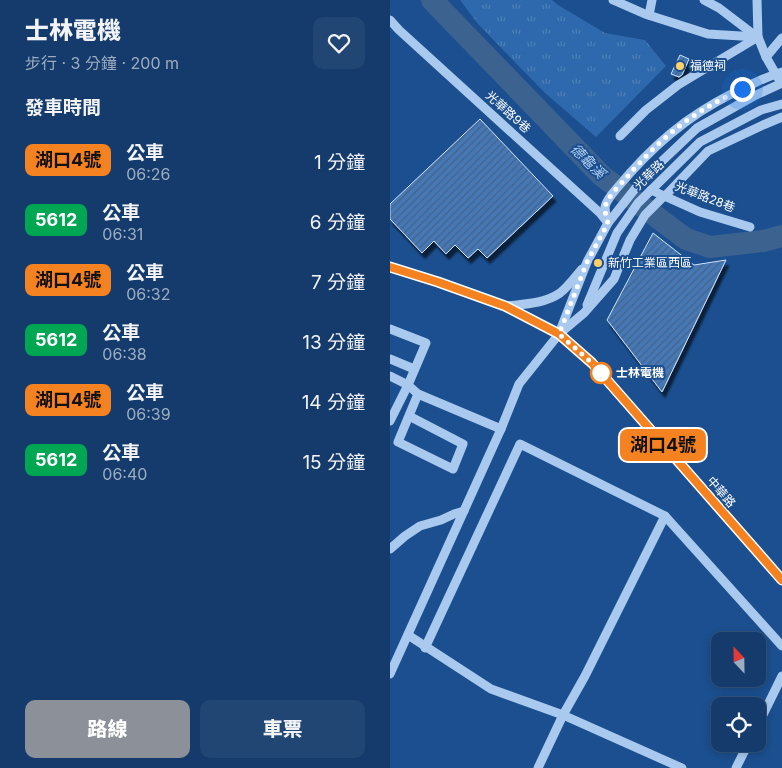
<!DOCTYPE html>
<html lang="zh-TW">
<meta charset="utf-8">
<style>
body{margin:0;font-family:Inter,"Noto Sans TC",sans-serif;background:#214673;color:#f1f3f6;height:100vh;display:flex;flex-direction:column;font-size:19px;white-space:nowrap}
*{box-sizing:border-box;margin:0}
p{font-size:16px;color:#9dadc1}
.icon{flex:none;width:28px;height:28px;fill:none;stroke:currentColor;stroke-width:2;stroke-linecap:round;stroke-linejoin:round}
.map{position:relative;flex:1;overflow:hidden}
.details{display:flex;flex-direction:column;background:#143b6b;width:390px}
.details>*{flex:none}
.badge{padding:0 10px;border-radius:8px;font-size:18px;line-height:32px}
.needle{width:32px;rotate:338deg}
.buttons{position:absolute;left:321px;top:632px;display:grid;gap:10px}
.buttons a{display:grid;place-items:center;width:55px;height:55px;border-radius:10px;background:#143b6b;box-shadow:0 2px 8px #0003,0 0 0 1px #33557e;font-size:25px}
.you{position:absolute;width:25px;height:25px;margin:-12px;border:4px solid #fff;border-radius:50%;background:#1a73e8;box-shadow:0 0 0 8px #1a73e833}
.map>.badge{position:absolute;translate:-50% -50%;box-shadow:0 0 0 2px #fff}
h2{padding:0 25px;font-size:19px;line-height:45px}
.round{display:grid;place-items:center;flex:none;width:52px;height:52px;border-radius:10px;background:#214673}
.summary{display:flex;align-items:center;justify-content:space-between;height:85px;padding:0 25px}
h1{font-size:24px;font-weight:800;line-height:38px}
.primary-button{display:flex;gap:10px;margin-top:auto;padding:10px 25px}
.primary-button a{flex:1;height:58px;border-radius:10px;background:#8c9099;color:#fff;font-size:20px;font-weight:800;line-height:58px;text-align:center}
.primary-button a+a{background:#214673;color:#f1f3f6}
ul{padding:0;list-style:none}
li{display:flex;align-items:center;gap:15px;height:60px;padding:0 25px}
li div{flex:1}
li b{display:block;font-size:19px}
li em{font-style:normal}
li .badge{min-width:55px;font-weight:700;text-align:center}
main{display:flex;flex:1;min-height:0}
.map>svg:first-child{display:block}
.grass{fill:url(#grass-tufts)}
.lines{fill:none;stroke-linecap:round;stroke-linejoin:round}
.river{stroke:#3c6290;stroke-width:22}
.building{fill:url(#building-hatch);stroke:#cfe3fa;filter:url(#shadow)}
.minor{stroke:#a9c9ee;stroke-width:9}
.line-casing{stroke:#fff;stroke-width:11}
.line{stroke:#f58220;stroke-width:8}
.walk{stroke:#fff;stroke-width:5;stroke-dasharray:0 9}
.poi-dot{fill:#ffd166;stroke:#1b4f8f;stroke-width:2}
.stop-dot{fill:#fff;stroke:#f58220;stroke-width:2.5}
.labels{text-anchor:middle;stroke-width:4;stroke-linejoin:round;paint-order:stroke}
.poi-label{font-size:12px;fill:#fff;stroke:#1b4f8f;text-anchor:start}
.street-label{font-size:12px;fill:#fff;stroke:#1b4f8f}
.stop-label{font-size:12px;font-weight:bold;fill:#fff;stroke:#1b4f8f;text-anchor:start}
.water-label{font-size:14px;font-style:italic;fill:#b5d3f5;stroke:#1b4f8f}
</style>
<main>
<section class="details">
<div class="summary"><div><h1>士林電機</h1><p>步行 · 3 分鐘 · 200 m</p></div><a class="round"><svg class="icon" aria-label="heart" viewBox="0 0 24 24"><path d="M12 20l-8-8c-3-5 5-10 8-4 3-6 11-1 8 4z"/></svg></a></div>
<h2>發車時間</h2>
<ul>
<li><span class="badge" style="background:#f58220;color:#111">湖口4號</span><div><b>公車</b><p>06:26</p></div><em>1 分鐘</em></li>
<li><span class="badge" style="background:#00a651;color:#fff">5612</span><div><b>公車</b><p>06:31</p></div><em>6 分鐘</em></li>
<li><span class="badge" style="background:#f58220;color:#111">湖口4號</span><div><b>公車</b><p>06:32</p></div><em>7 分鐘</em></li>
<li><span class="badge" style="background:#00a651;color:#fff">5612</span><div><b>公車</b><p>06:38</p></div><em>13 分鐘</em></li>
<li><span class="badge" style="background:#f58220;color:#111">湖口4號</span><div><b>公車</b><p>06:39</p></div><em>14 分鐘</em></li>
<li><span class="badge" style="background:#00a651;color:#fff">5612</span><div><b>公車</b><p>06:40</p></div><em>15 分鐘</em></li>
</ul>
<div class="primary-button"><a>路線</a><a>車票</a></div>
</section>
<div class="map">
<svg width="392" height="768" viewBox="0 0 392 768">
<defs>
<pattern id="grass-tufts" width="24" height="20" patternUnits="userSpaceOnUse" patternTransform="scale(1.25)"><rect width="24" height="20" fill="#2e69ad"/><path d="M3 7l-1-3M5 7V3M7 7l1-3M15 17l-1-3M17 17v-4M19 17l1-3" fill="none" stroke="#4d80b9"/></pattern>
<pattern id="building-hatch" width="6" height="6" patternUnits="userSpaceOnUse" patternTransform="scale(1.25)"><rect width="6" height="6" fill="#4478b7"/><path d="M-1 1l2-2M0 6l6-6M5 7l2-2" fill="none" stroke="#486282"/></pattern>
<filter id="shadow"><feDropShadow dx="3" dy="5.5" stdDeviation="1" flood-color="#0009"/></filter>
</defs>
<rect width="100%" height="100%" fill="#1b4f8f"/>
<!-- grass -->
<polygon class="grass" points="70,0 162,0 168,5 215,33 255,40 276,66 206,137 155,93 88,24"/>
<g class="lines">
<!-- river -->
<polyline class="river" points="42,0 212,176 296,239 320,247 373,241 392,236"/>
</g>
<!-- building -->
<g class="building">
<polygon points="290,55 299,59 292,75 289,77 281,74"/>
<polygon points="90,119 163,196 97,258 88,249 78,258 65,245 56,254 44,241 32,253 0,219 0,204"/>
<polygon points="263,233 304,265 336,260 272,392 217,320"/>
</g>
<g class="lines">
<!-- minor -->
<g class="minor">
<polyline points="223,0 255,14 318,34 367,37"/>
<polyline points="314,0 329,8 367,37"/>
<polyline points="367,0 368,37 376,57 388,78"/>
<polyline points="259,15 262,0"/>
<polyline points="0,20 9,30 210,213 218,223"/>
<polyline points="376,57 392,38"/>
<polyline points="230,136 256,110 288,85 368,37"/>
<polyline points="261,190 310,212 360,227"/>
<path d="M218 222C216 217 215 213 215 207 217 197 233 182 240 173 276 133 311 107 360 85 371 80 381 75 392 72"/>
<polyline points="0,267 48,282 115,306 169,334 202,363 392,580"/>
<polyline points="197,305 227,233 248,203 310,142 371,110 392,104"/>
<path d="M116 306C134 304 154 304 170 293 179 286 185 277 192 269"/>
<polyline points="0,329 36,343 18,385 0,421"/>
<polyline points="170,331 197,262 218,223 252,180 307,128 364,96 392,83"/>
<polyline points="0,359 24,369"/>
<polyline points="0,376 18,385 28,394 111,429"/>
<polyline points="19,416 73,444 63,469 8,442 28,394"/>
<polyline points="0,549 15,536 30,526 51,520 64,514 74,511"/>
<polyline points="18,635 101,689 173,715 292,768"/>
<polyline points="35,648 130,444 275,516 392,646"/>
<polyline points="0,674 111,429 129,384 169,334 194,313 224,279 240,240 255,215 271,199 275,196 318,151 373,125 392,117"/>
<polyline points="368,725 392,676"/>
<polyline points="148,768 173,715 195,676 275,516"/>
<polyline points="346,768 358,744"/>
</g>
</g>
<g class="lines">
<!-- line casing -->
<g class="line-casing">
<polyline id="line" points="0,267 48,282 115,306 169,334 202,363 392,580"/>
</g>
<!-- line -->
<use href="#line" class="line"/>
<!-- walk -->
<path class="walk" d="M211 373 202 363 169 334 197 262 218 223C216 217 214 210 216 204 220 194 230 185 237 177 256 155 278 133 302 117 318 106 335 97 352 89"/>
</g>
<!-- markers -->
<g class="poi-dot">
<circle cx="290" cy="66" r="5"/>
<circle cx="208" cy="263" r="5"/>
</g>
<circle class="stop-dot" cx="211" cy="373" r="10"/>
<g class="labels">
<!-- poi labels -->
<g class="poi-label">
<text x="300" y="70">福德祠</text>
<text x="218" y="267">新竹工業區西區</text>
</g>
<!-- street labels -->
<g class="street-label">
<text transform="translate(118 112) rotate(42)" y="4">光華路9巷</text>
<text transform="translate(259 175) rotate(-44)" y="4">光華路</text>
<text transform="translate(315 197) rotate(21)" y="4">光華路28巷</text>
<text transform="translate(331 492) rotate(49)" y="4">中華路</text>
</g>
<!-- stop labels -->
<g class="stop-label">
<text x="226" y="377">士林電機</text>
</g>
<!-- water labels -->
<g class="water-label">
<text transform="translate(198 161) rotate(45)" y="5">德龜溪</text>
</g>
</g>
</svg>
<div class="buttons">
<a><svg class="needle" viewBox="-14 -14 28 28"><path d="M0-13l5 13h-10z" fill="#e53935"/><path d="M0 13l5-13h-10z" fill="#9dadc1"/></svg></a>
<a><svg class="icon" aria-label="locate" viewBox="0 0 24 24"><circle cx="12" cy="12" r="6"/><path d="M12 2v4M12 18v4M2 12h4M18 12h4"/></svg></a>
</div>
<div class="you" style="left:352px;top:89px"></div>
<b class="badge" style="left:273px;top:445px;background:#f58220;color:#111">湖口4號</b>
</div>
</main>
